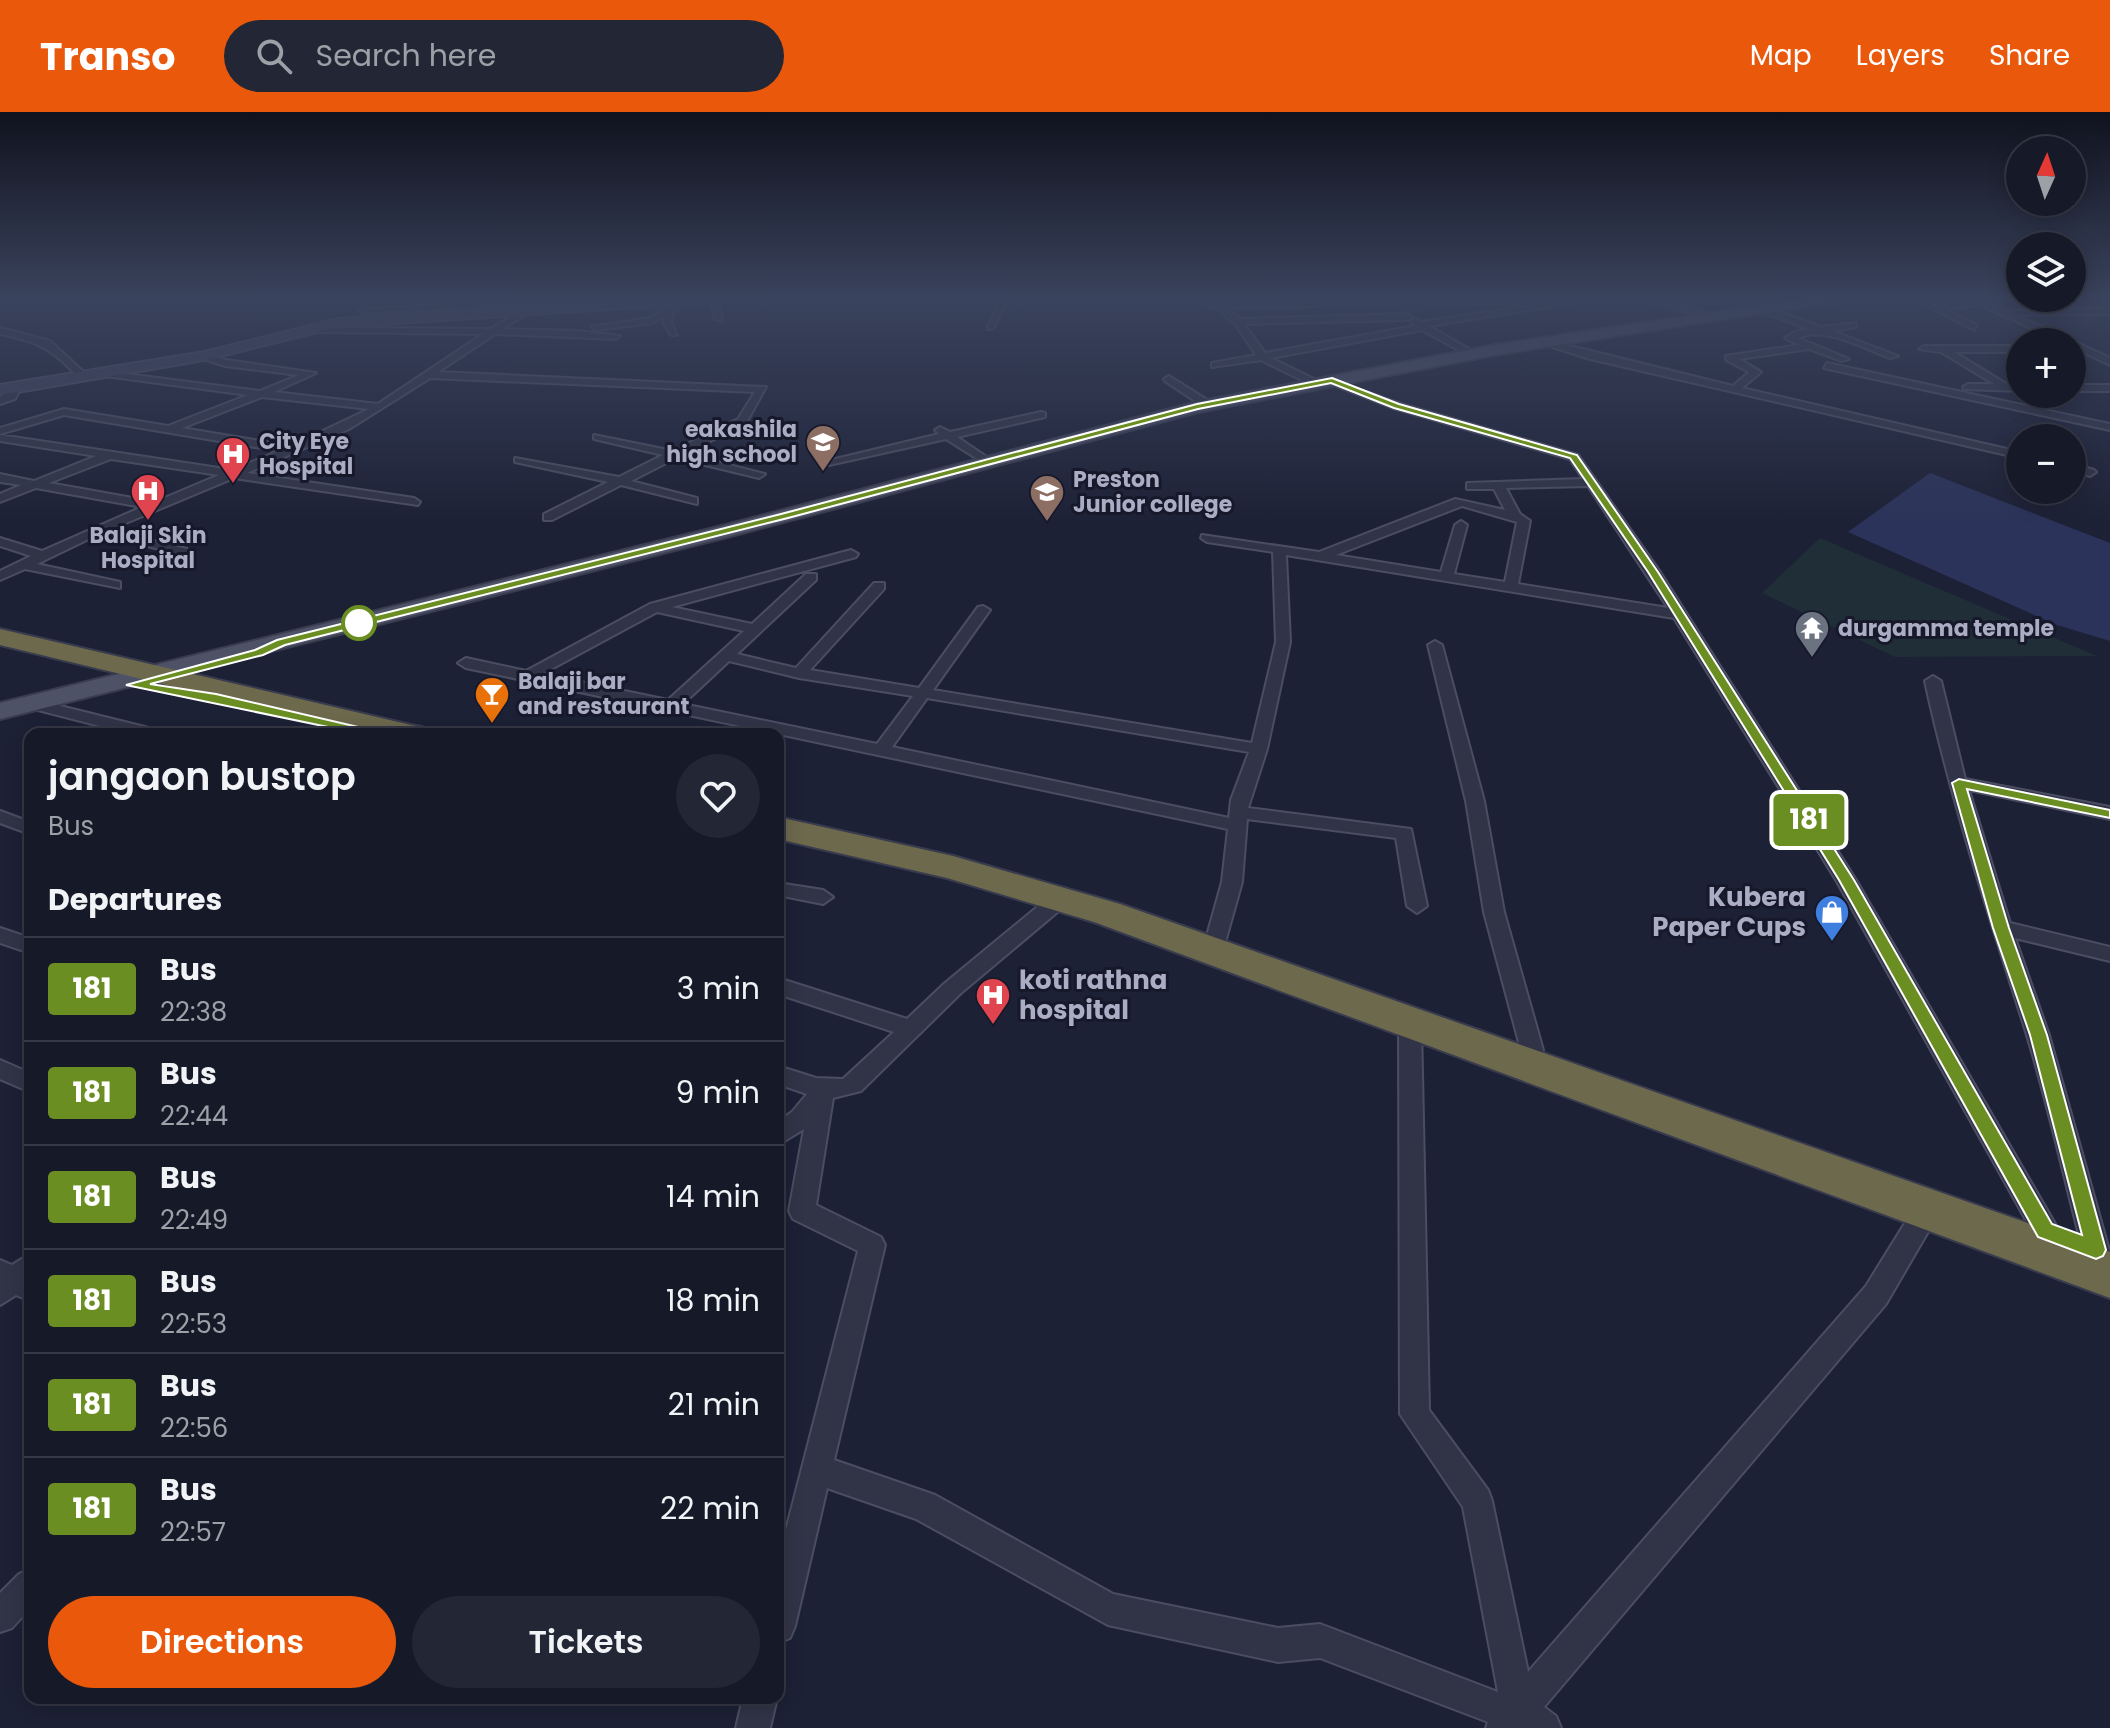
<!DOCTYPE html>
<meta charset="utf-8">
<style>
body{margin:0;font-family:Poppins,sans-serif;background:#232634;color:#f1f3f6;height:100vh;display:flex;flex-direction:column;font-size:30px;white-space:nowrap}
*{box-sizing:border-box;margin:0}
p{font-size:26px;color:#9ea0a8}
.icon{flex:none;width:44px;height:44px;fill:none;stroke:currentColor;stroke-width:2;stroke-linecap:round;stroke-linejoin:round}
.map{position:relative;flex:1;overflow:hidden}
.side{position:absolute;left:24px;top:616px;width:760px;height:976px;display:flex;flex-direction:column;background:#161928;border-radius:16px;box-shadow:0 4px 20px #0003,0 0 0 2px #353845}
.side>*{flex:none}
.badge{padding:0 16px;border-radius:6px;font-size:28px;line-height:52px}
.needle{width:52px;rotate:3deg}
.buttons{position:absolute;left:2006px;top:24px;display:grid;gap:16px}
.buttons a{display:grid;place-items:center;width:80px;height:80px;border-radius:50%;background:#161928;box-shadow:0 4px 20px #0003,0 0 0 2px #353845;font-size:40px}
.map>.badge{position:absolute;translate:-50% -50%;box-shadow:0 0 0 4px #fff}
h2{padding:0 24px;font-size:30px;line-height:72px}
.round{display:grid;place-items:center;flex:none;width:84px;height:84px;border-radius:42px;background:#232634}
.head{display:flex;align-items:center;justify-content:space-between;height:136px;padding:0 24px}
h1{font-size:38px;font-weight:600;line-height:60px}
.button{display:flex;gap:16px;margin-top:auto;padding:16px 24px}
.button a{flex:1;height:92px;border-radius:48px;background:#ea580c;color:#fff;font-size:32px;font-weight:600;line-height:92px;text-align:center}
.button a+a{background:#232634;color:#f1f3f6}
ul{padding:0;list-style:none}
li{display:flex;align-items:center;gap:24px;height:104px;padding:0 24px;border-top:2px solid #353845}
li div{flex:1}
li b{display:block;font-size:30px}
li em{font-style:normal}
li .badge{min-width:88px;font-weight:700;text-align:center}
header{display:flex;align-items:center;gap:48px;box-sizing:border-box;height:112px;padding:0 40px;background:#ea580c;color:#fff}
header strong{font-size:38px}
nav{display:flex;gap:44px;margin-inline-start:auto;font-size:28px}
.search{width:560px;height:72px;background:#232634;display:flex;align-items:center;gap:20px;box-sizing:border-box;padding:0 28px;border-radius:44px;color:#9ea0a8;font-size:30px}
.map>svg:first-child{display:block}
.green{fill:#1f2e37}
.water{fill:#2c335a}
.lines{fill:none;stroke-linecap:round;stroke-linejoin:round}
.street-casing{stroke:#4b4e62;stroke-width:4}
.secondary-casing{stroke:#4b4e62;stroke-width:4}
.primary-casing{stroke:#3a3d50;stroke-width:4}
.highway-casing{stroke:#393b4e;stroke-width:4}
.street{fill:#313447;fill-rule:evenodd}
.secondary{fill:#3f415a;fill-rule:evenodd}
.primary{fill:#4e5267;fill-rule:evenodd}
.highway{fill:#6d694d;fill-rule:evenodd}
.line{fill:#6b8e23;stroke:#fff;stroke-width:2}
.stop-dot{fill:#fff;stroke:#6b8e23;stroke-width:4}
.labels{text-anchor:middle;stroke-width:6;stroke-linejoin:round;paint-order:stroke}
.far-poi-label{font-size:22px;font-weight:bold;fill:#aaadc4;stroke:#17192b;text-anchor:start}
.poi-label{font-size:26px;font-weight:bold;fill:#aaadc4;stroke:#17192b;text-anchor:end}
</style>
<header>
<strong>Transo</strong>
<div class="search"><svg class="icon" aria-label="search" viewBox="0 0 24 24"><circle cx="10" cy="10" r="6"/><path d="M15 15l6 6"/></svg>Search here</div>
<nav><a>Map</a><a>Layers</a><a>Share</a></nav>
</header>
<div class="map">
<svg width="2110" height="1616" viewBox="0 0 2110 1616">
<rect width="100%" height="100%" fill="#1d2136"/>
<!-- green -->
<polygon class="green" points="1820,426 2097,544 1895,545 1762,481"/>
<!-- water -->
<polygon class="water" points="1930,361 2110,431 2110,529 2057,513 1848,420"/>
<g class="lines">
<!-- street casing -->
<g class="street-casing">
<g id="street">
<polygon points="0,186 9,186 0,190"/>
<polygon points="594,186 624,186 657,191 653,194"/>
<polygon points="682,186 686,189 674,198 671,210 677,223 671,223 663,210 664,204 652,211 596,218 591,215 650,206"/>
<polygon points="711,186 719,186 722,209 715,207"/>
<polygon points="1001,186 1009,186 993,217 987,217"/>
<polygon points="1191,186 1220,191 1387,186 1465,186 1519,190 1515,193 1397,189 1393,192 1227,196 1240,207 1408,202 1412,205 1408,208 1244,212 1265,241 1415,214 1411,210 1415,207 1421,210 1584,186 1604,186 1429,214 1474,240 1471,245 1422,218 1271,246 1320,270 1320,274 1316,275 1261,248 1212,255 1212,251 1256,243 1235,212 1216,196"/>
<polygon points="1968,186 1986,188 2008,199 2110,196 2110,202 2016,203 2110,246 2110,253 2072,235 2072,230 2062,230 1980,193 1944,197 1977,213 1974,218 1930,195 1971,189"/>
<polygon points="528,187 531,192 362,201 358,198"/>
<path d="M1760 193 1821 215 1856 211V215L1832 219 1898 244 1890 246C1862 236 1826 214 1798 226L1849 247 1841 249 1809 237 1739 247 1761 260 1742 276 2020 340V346L1590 247 1537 230 1542 227 1733 274 1749 260 1726 248V244L1799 233 1785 226 1797 219 1809 217 1757 198Z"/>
<path d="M522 197 525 202 503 217 578 219 620 224 615 227 495 222 438 260 766 275 746 311 685 342 765 362 759 366 676 346 631 369 697 386V392L621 373 552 408H544V402L608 370 515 350V346L619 365 663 343 594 327V323L673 339 738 307 755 280 430 266 349 317 247 361 414 386 420 390 418 393 234 366 109 418 187 437V443L97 423 37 452 120 470V476L25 457 0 468V459L31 444 0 434V426L42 439 142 395 36 376 0 390V382L21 373 0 370V362L34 369 96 344 0 329V323L232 358 279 339 64 303 0 322V316L64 297 168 314 248 283 105 264 102 259 260 279 299 263 225 254 201 246 204 241 226 248 316 261 274 280 378 292 483 222 316 220 313 215 491 217ZM262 285 369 297 291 334 182 316ZM111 347 219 363 155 390 49 371Z"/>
<path d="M0 216 50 229 88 264 79 266C53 237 39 230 0 222Z"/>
<polygon points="2020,234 2020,240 1954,240 2008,273 2020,273 2020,279 1964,277 1963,275 1968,272 1994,272 1941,240 1919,237 1924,234"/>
<polygon points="1827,251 2110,312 2110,318 1824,256"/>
<polygon points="1169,264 1212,291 1212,295 1204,295 1165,269 1164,267"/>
<path d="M1328 267 1401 292 1578 343 1660 460 1856 768 2054 1110 2058 1118 2054 1126 2045 1129 2036 1126 1836 768 1674 506 1286 443 1290 530 1267 637 1248 696 1411 717 1427 794 1417 801 1407 794 1396 726 1247 707 1242 770 1226 827 1223 832H1209L1206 827 1222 770 1228 717 466 556 458 551 466 546 526 559 650 492 851 438 858 442 856 445 672 495 752 512 806 462H816V468L737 542 796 556 874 471H884V477L810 558 919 576 978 495 983 494 990 498 933 578 1252 631 1276 530 1273 440 1207 430 1201 426 1202 423 1319 440 1455 387 1505 398 1494 377H1467V371L1583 367 1570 347 1393 296 1328 271ZM1588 374 1668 496 1518 472 1530 409 1520 402 1506 376ZM1462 394 1517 410 1505 470 1454 462 1467 413 1461 409 1455 413 1441 460 1336 443ZM657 500 744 519 668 588 542 562ZM729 549 799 566 913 584 877 632 683 592ZM927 586 1249 640 1231 688 1229 706 892 635Z"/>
<rect x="2072" y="273" width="38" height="6"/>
<polygon points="15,274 20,277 15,287 0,292 0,285"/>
<polygon points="1041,300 1045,301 1045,305 957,325 991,348 993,350 987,353 946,327 829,353 823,350 939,322 935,318 940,315 950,320"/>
<polygon points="2072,352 2094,358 2096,360 2090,364 2072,359"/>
<polygon points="1435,529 1442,533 1484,689 1504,800 1543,938 1540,944 1532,947 1524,944 1521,938 1484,800 1466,689 1428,533"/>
<path d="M1933 564 1941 569 1965 667 2110 695V707L1969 678 2010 811 2110 835V849L2015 826 2049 923 2109 1138 2105 1146 2096 1150 2087 1146 2083 1138C2064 1066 2048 991 2026 920 1989 803 1951 689 1925 569Z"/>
<polygon points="44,590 157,618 159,622 131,622 38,598 36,595"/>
<polygon points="0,699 30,710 30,722 0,711"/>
<polygon points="778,771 823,778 833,785 823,792 778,783"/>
<polygon points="1060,780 1070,787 1067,792 961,881 861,979 833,986 816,1093 881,1125 885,1133 834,1348 935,1383 1113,1482 1278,1516 1320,1512 1498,1580 1463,1395 1400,1302 1399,912 1402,906 1410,904 1418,906 1421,912 1429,1298 1488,1378 1492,1389 1528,1560 1866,1174 1918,1090 1927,1087 1936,1090 1940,1098 1936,1106 1886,1192 1544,1595 1556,1604 1561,1616 1486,1616 1488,1610 1320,1546 1278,1550 1108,1513 916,1407 827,1376 795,1514 790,1526 778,1531 778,1449 858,1139 793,1107 789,1099 804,1017 778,1033 778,1010 792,1000 807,982 778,972 778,954 816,966 843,967 894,920 778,882 778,866 907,907 945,871 1053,782"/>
<polygon points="0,816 30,826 30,841 0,831"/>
<polygon points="0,948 30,961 30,980 0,967"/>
<polygon points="30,1142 30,1189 16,1183 0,1193 0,1148 12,1153"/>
<polygon points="30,1457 30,1496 12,1516 0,1520 0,1481 19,1462"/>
<polygon points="743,1586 777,1586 770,1616 736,1616"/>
</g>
</g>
<!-- secondary casing -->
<g class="secondary-casing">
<g id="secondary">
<polygon points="657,186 718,186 712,190 338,215 204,248 0,283 0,273 204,240 338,207"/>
<polygon points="1641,186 1661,186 1714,203 1707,207"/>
</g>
</g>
<!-- primary casing -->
<g class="primary-casing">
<polygon id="primary" points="1809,186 1842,186 1835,190 1494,243 1198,300 731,424 0,607 0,591 718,415 1197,290 1494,233"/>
</g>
<!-- highway casing -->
<g class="highway-casing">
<g id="highway">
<polygon points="0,517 411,613 422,615 427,622 371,622 0,533"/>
<polygon points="778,705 953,744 1120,792 2110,1140 2110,1186 1094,810 947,766 778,727"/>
</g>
</g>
<!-- street -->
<use href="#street" class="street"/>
<!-- secondary -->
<use href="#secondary" class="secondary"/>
<!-- primary -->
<use href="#primary" class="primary"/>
<!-- highway -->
<use href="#highway" class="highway"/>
</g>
<!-- sky -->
<linearGradient id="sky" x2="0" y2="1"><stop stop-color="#10121e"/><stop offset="0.45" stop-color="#3a435d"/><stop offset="1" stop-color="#3a435d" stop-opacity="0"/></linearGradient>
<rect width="2110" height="412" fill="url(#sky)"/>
<!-- line -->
<polygon class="line" points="1332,266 1399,292 1577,343 1658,460 1854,768 2052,1112 2082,1123 2030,923 1993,816 1952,671 1959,667 2110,698 2110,706 1967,677 2009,816 2047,923 2106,1138 2103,1144 2096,1147 2038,1125 1839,768 1648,460 1570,346 1394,296 1331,271 1198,297 788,406 285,533 263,543 150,572 216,582 371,618 376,619 376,625 126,573 255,538 277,528 781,402 1197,292"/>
<!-- icons -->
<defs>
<g id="school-pin" transform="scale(1.8)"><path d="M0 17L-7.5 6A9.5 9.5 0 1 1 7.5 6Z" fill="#8d6e63" stroke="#17192b"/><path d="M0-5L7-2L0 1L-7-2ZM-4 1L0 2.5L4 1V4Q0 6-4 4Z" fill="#fff"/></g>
<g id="hospital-pin" transform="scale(1.8)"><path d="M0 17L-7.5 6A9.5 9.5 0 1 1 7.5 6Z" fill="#e0444e" stroke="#17192b"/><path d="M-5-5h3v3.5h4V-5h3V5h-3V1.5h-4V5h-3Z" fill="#fff"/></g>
<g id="university-pin" transform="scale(1.8)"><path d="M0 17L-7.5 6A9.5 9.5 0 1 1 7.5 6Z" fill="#8d6e63" stroke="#17192b"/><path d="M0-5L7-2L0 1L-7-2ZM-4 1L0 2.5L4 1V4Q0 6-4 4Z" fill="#fff"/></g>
<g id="temple-pin" transform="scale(1.8)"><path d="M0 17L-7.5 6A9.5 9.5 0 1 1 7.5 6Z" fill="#6b7280" stroke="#17192b"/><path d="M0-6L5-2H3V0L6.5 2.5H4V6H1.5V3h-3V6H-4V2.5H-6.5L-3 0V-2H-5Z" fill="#fff"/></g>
<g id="bar-pin" transform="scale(1.8)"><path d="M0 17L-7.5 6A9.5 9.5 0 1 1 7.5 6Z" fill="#e8710a" stroke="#17192b"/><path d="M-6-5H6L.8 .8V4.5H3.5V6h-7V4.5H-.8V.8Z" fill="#fff"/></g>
<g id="shop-pin" transform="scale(1.8)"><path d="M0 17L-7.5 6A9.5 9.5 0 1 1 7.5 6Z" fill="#3f7fe0" stroke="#17192b"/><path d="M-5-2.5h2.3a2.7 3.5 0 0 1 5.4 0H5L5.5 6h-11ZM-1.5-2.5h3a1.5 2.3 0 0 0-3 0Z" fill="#fff"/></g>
</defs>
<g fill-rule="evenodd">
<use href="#school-pin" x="823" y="330"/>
<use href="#hospital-pin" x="233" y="342"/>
<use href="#hospital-pin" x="148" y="379"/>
<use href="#university-pin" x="1047" y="380"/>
<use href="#temple-pin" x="1812" y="516"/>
<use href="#bar-pin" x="492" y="582"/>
<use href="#shop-pin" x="1832" y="800"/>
<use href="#hospital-pin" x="993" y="883"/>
</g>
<!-- markers -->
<circle class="stop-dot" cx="359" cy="511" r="16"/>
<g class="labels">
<!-- far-poi labels -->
<g class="far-poi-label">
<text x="797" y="325" text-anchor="end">eakashila<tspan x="797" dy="25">high school</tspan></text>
<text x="259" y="337">City Eye<tspan x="259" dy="25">Hospital</tspan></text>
<text x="1073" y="375">Preston<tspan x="1073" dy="25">Junior college</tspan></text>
<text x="148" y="431" text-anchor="middle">Balaji Skin<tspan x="148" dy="25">Hospital</tspan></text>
<text x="1838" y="524">durgamma temple</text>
<text x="518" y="577">Balaji bar<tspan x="518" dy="25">and restaurant</tspan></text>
</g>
<!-- poi labels -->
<g class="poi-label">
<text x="1806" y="794">Kubera<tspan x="1806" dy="30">Paper Cups</tspan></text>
<text x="1019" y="877" text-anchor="start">koti rathna<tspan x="1019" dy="30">hospital</tspan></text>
</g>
</g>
</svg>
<div class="buttons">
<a><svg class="needle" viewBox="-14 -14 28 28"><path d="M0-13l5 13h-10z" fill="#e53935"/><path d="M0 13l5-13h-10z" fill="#9ea0a8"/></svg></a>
<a><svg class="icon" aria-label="layers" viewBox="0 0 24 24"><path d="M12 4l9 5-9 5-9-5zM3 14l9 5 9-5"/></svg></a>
<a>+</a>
<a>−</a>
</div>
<b class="badge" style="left:1809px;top:708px;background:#6b8e23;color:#fff">181</b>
<section class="side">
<div class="head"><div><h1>jangaon bustop</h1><p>Bus</p></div><a class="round"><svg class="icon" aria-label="heart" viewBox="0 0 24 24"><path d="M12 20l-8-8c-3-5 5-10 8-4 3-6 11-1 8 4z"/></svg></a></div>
<h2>Departures</h2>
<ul>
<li><span class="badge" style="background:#6b8e23;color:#fff">181</span><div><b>Bus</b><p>22:38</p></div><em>3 min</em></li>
<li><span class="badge" style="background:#6b8e23;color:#fff">181</span><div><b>Bus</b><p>22:44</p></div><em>9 min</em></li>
<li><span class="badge" style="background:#6b8e23;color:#fff">181</span><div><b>Bus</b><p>22:49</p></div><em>14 min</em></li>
<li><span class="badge" style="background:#6b8e23;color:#fff">181</span><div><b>Bus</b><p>22:53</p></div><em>18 min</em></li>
<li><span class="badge" style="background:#6b8e23;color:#fff">181</span><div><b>Bus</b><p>22:56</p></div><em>21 min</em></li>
<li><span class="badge" style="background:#6b8e23;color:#fff">181</span><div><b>Bus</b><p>22:57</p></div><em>22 min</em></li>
</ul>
<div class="button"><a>Directions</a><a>Tickets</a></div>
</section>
</div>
